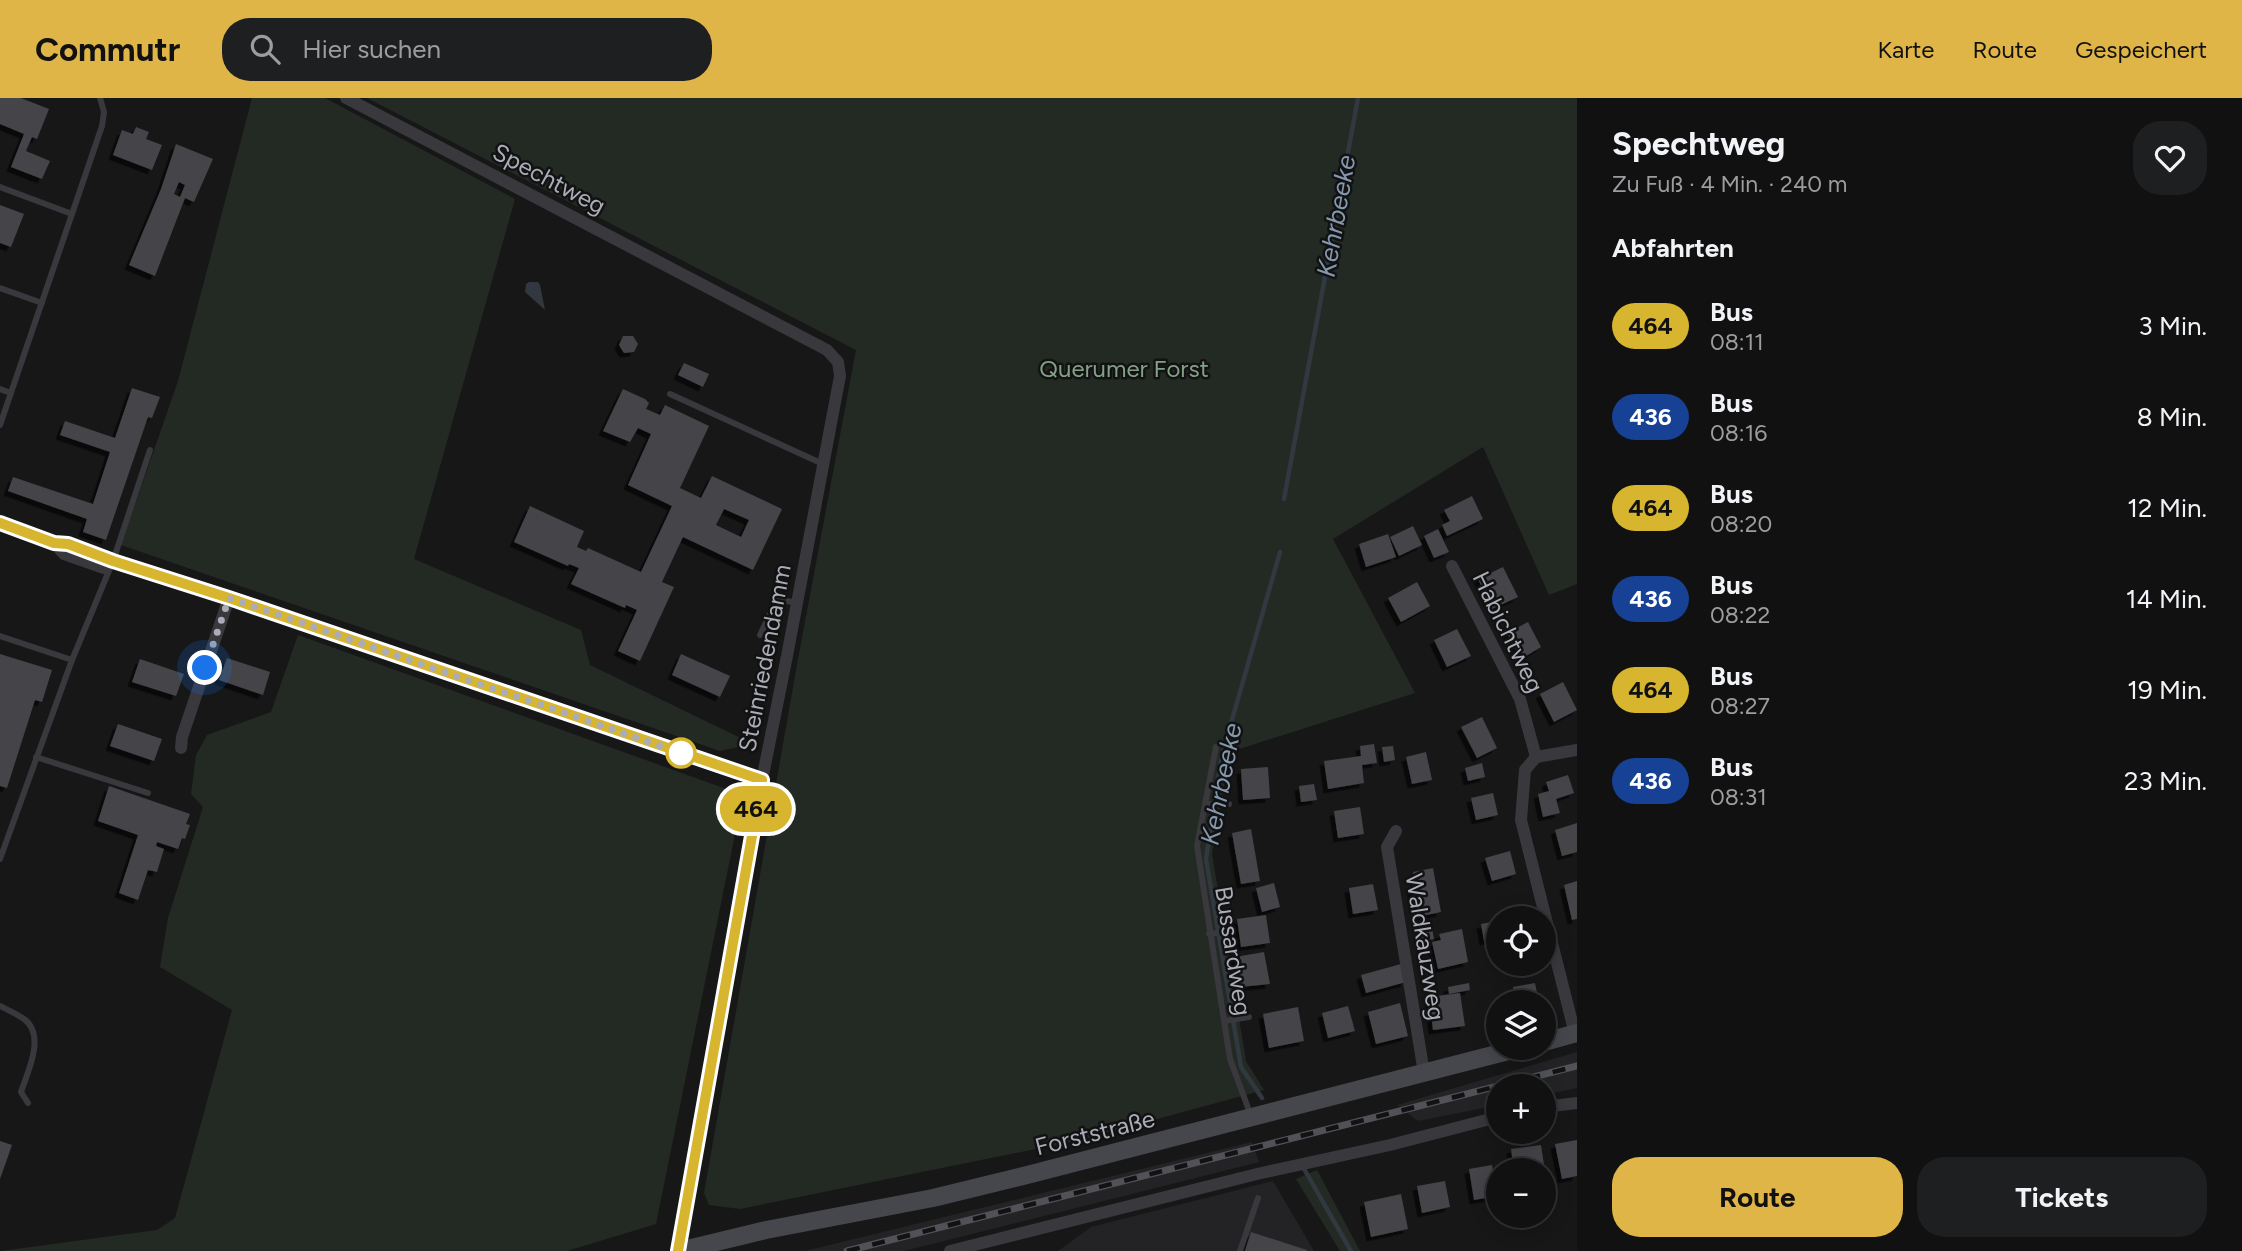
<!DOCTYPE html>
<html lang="de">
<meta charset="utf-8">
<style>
body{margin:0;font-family:Figtree,sans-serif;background:#1e1f20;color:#f1f3f6;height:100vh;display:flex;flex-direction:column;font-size:26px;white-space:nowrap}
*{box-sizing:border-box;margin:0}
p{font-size:23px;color:#9c9d9f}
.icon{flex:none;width:38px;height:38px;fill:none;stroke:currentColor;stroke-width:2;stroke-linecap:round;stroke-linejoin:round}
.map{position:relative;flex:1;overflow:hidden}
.sheet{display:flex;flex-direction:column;background:#111112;width:665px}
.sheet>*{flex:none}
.badge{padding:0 14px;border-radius:23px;font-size:24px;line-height:46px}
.fabs{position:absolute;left:1486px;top:808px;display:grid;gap:14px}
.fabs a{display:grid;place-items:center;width:70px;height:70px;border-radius:50%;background:#111112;box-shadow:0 4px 18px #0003,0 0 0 2px #303132;font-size:35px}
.you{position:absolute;width:35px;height:35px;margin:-18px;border:5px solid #fff;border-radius:50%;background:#1a73e8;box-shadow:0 0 0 10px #1a73e833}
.map>.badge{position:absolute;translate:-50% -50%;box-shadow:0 0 0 4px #fff}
h2{padding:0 35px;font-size:26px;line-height:63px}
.round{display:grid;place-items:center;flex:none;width:74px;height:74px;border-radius:28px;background:#1e1f20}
.head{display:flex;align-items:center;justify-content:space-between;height:119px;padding:0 35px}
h1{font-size:33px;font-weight:700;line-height:52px}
.button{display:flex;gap:14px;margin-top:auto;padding:14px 35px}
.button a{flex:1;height:80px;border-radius:28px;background:#e0b547;color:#111;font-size:28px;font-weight:700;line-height:80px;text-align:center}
.button a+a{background:#1e1f20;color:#f1f3f6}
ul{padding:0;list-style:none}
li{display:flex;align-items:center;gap:21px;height:91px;padding:0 35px}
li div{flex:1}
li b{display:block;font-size:26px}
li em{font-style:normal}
li .badge{min-width:77px;font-weight:700;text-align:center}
header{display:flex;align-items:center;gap:42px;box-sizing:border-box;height:98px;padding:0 35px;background:#e0b547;color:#111}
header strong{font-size:33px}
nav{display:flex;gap:38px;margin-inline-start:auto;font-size:24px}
.search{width:490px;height:63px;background:#1e1f20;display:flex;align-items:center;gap:18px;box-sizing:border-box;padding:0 24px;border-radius:28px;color:#9c9d9f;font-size:26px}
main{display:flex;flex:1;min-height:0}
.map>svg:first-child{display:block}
.built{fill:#232325}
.green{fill:#232a24}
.water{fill:#313840}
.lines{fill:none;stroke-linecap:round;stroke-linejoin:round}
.stream{stroke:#313840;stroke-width:4.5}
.building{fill:#444448;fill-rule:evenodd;filter:url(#shadow)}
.service{stroke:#38383d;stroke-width:6}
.minor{stroke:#38383d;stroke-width:12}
.secondary{stroke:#46474d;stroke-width:18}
.rail-casing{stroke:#515258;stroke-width:7}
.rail{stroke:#121213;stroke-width:4.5;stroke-dasharray:13;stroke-linecap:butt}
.line-casing{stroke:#fff;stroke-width:16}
.line{stroke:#d7b52e;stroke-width:10}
.walk{stroke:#aaadb7;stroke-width:7;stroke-dasharray:0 12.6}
.stop-dot{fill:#fff;stroke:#d7b52e;stroke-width:3.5}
.labels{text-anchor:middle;stroke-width:5;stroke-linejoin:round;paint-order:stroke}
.street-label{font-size:24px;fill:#aaadb7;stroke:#121213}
.park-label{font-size:24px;fill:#83a086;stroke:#121213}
.water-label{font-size:26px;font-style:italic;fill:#8498ae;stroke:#121213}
</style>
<header>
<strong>Commutr</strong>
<div class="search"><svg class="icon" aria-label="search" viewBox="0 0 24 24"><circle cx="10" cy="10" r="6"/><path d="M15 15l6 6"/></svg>Hier suchen</div>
<nav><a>Karte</a><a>Route</a><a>Gespeichert</a></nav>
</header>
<main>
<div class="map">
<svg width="1577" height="1153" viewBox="0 0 1577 1153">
<defs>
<filter id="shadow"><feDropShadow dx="-4.5" dy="4.5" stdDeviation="0" flood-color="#0009"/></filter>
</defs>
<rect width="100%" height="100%" fill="#171718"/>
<!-- built -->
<g class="built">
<polygon points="1577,954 1577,990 1544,997 1544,989 1498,989 1498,1007 1418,1023 1397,1007"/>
<polygon points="1252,1044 1259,1064 904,1153 805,1153"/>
<polygon points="1273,1083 1314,1153 1058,1153 1091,1129"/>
</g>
<!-- green -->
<g class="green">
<polygon points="252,0 325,0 515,101 414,461 581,532 590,567 753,646 720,653 121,447 178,283"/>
<polygon points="367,0 1577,0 1577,486 1549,497 1483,349 1333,441 1415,595 1230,654 1212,756 1246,963 1264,992 1080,1042 740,1111 709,1107 704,1095 798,561 856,252"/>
<polygon points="298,537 743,697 656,1126 567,1153 1,1153 157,1132 175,1120 232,912 160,869 168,820 203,709 191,696 196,657 207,637 271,614"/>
<polygon points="1317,1072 1360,1153 1340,1153 1296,1081"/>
</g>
<!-- water -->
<polygon class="water" points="529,184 538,184 540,187 545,212 525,194 526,186"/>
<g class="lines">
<!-- stream -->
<g class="stream">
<polyline points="1284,401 1358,0"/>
<polyline points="1262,1000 1241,969 1206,761 1222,657 1280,454"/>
<polyline points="1303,1069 1351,1153"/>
</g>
</g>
<!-- building -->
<g class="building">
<polygon points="0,0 21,0 49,11 37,41 32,39 26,53 50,63 42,81 11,69 24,36 0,26"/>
<polygon points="136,29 149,34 146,41 162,47 152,72 113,57 122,32 133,36"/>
<path d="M176 46 213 61 194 104 185 100 155 178 129 167 161 91ZM179 84 185 87 180 99 174 96Z"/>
<polygon points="0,107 24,116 11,149 0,145"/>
<polygon points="623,238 633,238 638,246 634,254 624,255 619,247"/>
<polygon points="684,265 709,276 703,289 678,277"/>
<polygon points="132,290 160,299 152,320 148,319 106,442 83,434 87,421 8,393 13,379 93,406 110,354 60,337 65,323 115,340"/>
<path d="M623 291 645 301 649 305 646 311 660 317 665 307 709 328 680 390 701 400 712 378 782 411 753 472 683 439 662 484 674 489 640 563 618 553 637 512 626 507 625 510 571 486 579 470 569 466 568 468 514 444 530 408 584 433 577 449 586 453 588 450 641 474 672 408 628 387 651 336 638 330 630 344 603 333ZM724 411 749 422 741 439 716 427Z"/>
<polygon points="1472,398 1483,421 1447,438 1442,427 1450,423 1444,412"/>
<polygon points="1413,428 1422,447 1399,458 1390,439"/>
<polygon points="1438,431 1449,454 1434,460 1424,438"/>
<polygon points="1388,436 1396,459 1366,469 1359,446"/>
<polygon points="1503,469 1518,499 1492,511 1478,481"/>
<polygon points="1417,484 1430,508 1401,524 1388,500"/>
<polygon points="1528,524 1541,549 1521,561 1507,535"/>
<polygon points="1457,531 1471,558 1447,569 1434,542"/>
<polygon points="0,556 52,572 42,604 35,602 7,690 0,688"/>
<polygon points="681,556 730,578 720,599 672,577"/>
<polygon points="227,560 270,574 263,597 219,582"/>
<polygon points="140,561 184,576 176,598 132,584"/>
<polygon points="1563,584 1577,612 1554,624 1540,596"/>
<polygon points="1482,619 1497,650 1477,660 1461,629"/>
<polygon points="118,626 162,641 154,663 110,648"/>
<polygon points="1374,646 1377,665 1362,667 1364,685 1328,691 1324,663 1361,658 1360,648"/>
<polygon points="1393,648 1395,662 1384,664 1382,649"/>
<polygon points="1426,654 1432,682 1412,686 1406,659"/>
<polygon points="1482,665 1485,679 1468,683 1465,670"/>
<polygon points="1268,669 1270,700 1243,702 1241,671"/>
<polygon points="1568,677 1574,695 1556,701 1560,715 1543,719 1538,696 1549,693 1546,684"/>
<polygon points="1314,686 1317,702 1301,704 1299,688"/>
<polygon points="109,688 190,716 186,726 190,727 185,741 182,740 178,751 157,744 156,748 164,751 157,774 148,772 138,802 119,795 138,737 98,723"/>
<polygon points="1493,695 1498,717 1476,722 1471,700"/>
<polygon points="1360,709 1364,736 1338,740 1334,713"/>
<polygon points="1577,725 1577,754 1562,758 1555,732"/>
<polygon points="1251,731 1260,783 1241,786 1232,735"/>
<polygon points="1510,753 1516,776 1492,783 1485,760"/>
<polygon points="1433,770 1441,814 1417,819 1411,789 1416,788 1413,774"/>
<polygon points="1577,783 1577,821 1572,822 1564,787"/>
<polygon points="1274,785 1280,809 1262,814 1256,790"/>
<polygon points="1373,786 1378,812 1353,816 1349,790"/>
<polygon points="1266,817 1270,845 1241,849 1237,821"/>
<polygon points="1492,824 1496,840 1484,843 1481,826"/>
<polygon points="1432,830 1434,841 1422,843 1420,832"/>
<polygon points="1462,831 1468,864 1438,871 1432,844 1441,842 1439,836"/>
<polygon points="1264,854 1270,886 1240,889 1235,859"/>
<polygon points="1401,866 1406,884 1366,895 1361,877"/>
<polygon points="1469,885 1470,892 1449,896 1448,889"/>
<polygon points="1535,885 1539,905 1516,905 1513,889"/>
<polygon points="1460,895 1465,928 1433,932 1429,899"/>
<polygon points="1400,905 1408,938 1376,946 1368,914"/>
<polygon points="1348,908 1355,933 1328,940 1322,915"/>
<polygon points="1298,909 1304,943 1269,950 1263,916"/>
<polygon points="1577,1042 1577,1078 1562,1081 1555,1046"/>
<polygon points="0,1043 12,1047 0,1081"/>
<polygon points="1541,1047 1545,1073 1514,1073 1511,1051"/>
<polygon points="1492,1067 1497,1098 1474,1102 1469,1071"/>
<polygon points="1445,1083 1450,1109 1422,1115 1417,1088"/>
<polygon points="1401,1096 1408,1131 1371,1139 1364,1104"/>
<polygon points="1251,1134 1307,1152 1307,1153 1245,1153"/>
</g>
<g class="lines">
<!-- service -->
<g class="service">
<polyline points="0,89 72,116"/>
<polyline points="0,190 42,205"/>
<polyline points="0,291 11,295"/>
<polyline points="670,296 823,366"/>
<polyline points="0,327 102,28 104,14 100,0"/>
<polyline points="760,537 777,501 797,505"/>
<polyline points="0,538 72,562"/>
<polyline points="1216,649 1197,748 1230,961 1251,1018"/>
<polyline points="36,659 148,695"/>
<polyline points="1206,706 1229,706"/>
<polyline points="0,761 72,562 113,463 150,352"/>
<polyline points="1209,836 1233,833"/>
<path d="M0 908C8 912 17 916 24 921 46 937 28 973 21 994L28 1005"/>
<polyline points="1224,923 1249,919"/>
<polyline points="1240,1153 1258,1100"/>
</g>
<!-- minor -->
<g class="minor">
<polyline points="346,0 827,252 838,264 840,278 787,558 762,682 678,1153"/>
<polyline points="0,425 54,445 68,446 762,682"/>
<polyline points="54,445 64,456 104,470 113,463"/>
<polyline points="1452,468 1520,601 1536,659 1525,672 1521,722 1575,936"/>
<polyline points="181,650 182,639 229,500"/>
<polyline points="1536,659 1577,652"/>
<polyline points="1396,733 1387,749 1424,975"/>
<polyline points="1544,1009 1577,1005"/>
<polyline points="950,1153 1257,1076 1390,1047 1498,1019"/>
</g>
<!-- secondary -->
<g class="secondary">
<polyline points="1544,944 1577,935"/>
<polyline points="679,1153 766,1132 933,1100 1031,1076 1520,950"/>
</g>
<!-- rail casing -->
<g class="rail-casing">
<polyline id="rail" points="847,1153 1577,968"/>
</g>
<!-- rail -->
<use href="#rail" class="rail"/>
</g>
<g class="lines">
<!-- line casing -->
<g class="line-casing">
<polyline id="line" points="0,425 54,445 68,446 113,463 229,500 762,682 678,1153"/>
</g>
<!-- line -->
<use href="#line" class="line"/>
<!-- walk -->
<polyline class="walk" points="205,570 229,500 681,655"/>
</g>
<!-- markers -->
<circle class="stop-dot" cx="681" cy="655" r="14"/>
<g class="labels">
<!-- street labels -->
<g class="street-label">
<text transform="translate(549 81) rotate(28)" y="8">Spechtweg</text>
<text transform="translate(1508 534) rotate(64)" y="8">Habichtweg</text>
<text transform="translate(765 560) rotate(-79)" y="8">Steinriedendamm</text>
<text transform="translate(1425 849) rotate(81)" y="8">Waldkauzweg</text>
<text transform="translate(1233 853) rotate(81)" y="8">Bussardweg</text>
<text transform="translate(1095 1035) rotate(-14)" y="8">Forststraße</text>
</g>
<!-- park labels -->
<g class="park-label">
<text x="1124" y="279">Querumer Forst</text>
</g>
<!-- water labels -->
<g class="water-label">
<text transform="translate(1336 118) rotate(-80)" y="9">Kehrbeeke</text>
<text transform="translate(1221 686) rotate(-79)" y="9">Kehrbeeke</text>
</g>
</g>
</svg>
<div class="fabs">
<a><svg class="icon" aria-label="locate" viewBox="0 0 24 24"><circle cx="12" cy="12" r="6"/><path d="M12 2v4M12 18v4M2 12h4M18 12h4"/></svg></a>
<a><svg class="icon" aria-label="layers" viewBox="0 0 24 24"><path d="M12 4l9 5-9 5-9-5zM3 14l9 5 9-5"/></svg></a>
<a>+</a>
<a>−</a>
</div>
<div class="you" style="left:205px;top:570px"></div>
<b class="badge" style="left:756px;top:711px;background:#d7b52e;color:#111">464</b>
</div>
<section class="sheet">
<div class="head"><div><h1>Spechtweg</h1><p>Zu Fuß · 4 Min. · 240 m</p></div><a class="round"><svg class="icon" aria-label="heart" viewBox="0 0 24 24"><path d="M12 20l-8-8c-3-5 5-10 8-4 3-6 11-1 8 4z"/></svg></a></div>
<h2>Abfahrten</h2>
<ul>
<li><span class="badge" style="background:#d7b52e;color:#111">464</span><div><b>Bus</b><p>08:11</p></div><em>3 Min.</em></li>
<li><span class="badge" style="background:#164194;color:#fff">436</span><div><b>Bus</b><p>08:16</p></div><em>8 Min.</em></li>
<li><span class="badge" style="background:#d7b52e;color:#111">464</span><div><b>Bus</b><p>08:20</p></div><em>12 Min.</em></li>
<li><span class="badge" style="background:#164194;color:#fff">436</span><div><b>Bus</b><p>08:22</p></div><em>14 Min.</em></li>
<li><span class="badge" style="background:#d7b52e;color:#111">464</span><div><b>Bus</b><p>08:27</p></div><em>19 Min.</em></li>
<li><span class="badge" style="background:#164194;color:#fff">436</span><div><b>Bus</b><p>08:31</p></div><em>23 Min.</em></li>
</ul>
<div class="button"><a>Route</a><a>Tickets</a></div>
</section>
</main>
